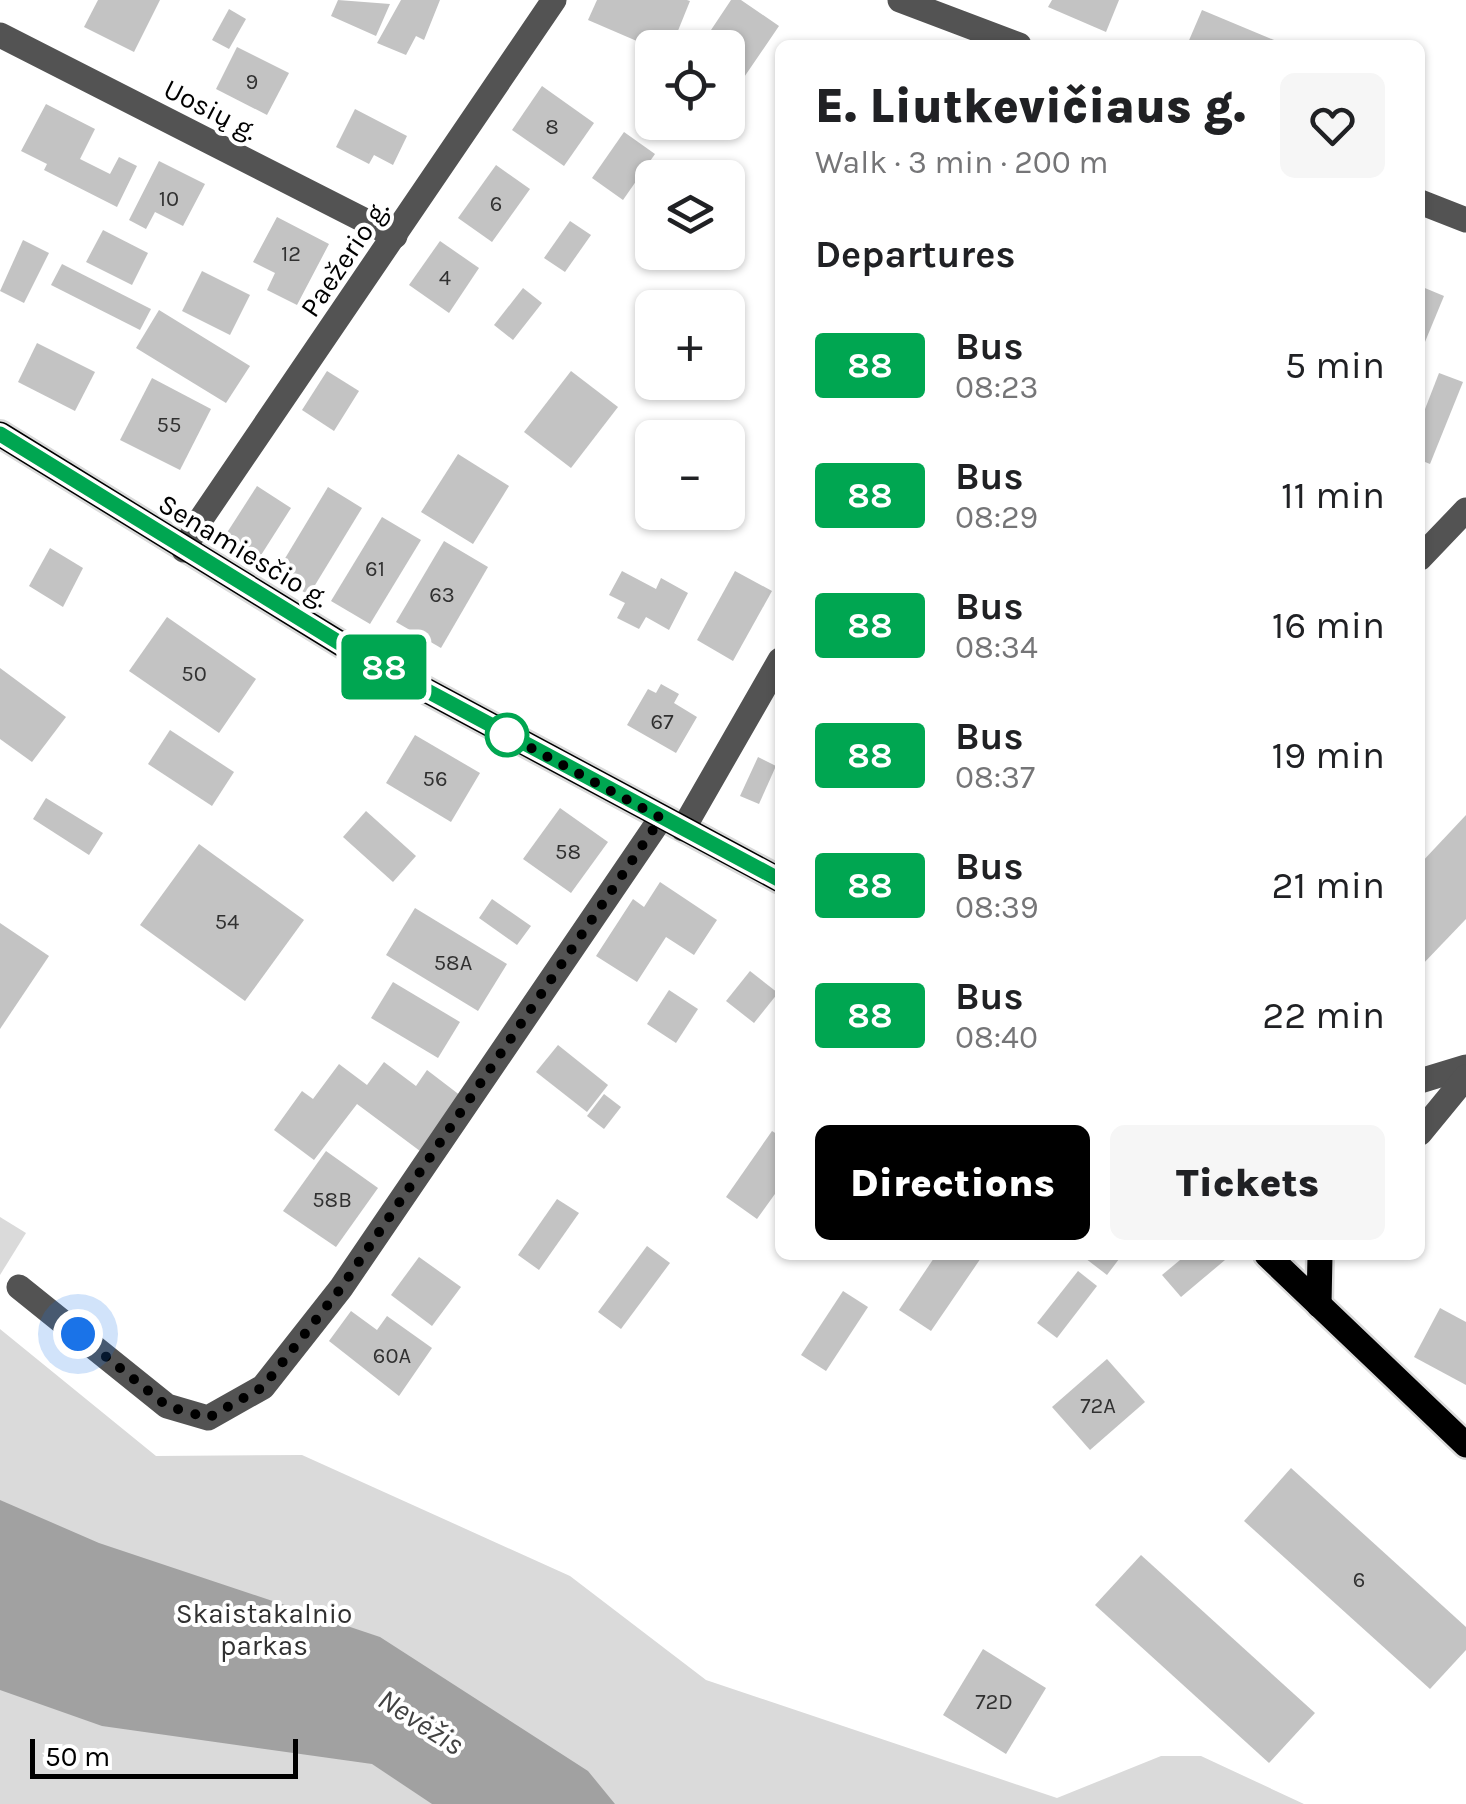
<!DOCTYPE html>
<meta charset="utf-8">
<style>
body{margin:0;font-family:Karla,sans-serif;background:#f6f6f6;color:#202124;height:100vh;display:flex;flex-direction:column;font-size:38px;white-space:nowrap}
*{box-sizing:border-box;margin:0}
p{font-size:32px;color:#757577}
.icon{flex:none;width:55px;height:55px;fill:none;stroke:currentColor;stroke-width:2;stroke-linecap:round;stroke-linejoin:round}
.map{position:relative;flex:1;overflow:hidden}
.sheet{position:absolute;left:775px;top:40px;width:650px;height:1220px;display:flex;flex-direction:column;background:#fff;border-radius:15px;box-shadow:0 2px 8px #0004}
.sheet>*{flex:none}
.badge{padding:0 20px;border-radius:8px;font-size:35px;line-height:65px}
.controls{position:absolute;left:635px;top:30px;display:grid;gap:20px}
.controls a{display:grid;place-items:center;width:110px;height:110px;border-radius:15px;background:#fff;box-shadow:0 2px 8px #0004;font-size:50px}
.scale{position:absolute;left:30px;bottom:25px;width:268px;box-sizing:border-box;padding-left:10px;border:5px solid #000;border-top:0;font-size:28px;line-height:35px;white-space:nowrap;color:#000;-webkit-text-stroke:8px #fff;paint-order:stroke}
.you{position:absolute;width:50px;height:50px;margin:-25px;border:8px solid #fff;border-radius:50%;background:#1a73e8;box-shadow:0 0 0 15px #1a73e833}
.map>.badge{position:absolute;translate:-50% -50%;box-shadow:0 0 0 5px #fff}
h2{padding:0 40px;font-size:38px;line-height:90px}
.round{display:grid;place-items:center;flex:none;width:105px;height:105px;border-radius:15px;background:#f6f6f6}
.overview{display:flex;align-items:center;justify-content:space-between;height:170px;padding:0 40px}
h1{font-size:48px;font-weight:800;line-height:75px}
.primary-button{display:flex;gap:20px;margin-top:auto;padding:20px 40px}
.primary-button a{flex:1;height:115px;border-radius:15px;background:#000;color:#fff;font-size:40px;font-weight:800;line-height:115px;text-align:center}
.primary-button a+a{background:#f6f6f6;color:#202124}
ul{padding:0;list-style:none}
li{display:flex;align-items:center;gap:30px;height:130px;padding:0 40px}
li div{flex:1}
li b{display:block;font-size:38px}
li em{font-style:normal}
li .badge{min-width:110px;font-weight:700;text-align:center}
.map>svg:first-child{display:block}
.green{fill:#dadada}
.water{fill:#a1a1a1}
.building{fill:#c3c3c3}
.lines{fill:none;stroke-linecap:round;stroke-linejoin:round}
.major-casing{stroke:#dbdbdb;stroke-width:30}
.minor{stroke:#535353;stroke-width:25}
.major{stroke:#000;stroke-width:25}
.line-casing{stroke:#fff;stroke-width:22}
.line{stroke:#00a651;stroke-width:15}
.walk{stroke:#000;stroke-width:10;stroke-dasharray:0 18}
.stop-dot{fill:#fff;stroke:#00a651;stroke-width:5}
.labels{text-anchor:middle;stroke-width:8;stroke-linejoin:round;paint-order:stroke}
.number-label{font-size:22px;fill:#313131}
.street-label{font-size:28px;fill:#000;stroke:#fff}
.park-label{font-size:28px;fill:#313131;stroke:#fff}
.water-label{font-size:30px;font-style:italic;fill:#424242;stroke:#fff}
</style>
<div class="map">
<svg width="1466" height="1804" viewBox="0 0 1466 1804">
<rect width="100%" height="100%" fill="#fff"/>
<!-- green -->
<g class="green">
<polygon points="0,1217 26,1233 0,1275"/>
<polygon points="0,1329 156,1456 302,1455 570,1576 706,1680 1057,1798 1161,1756 1201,1756 1304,1804 0,1804"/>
</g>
<!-- water -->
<polygon class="water" points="0,1500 99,1543 380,1637 588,1771 615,1804 432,1804 372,1764 102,1726 0,1690"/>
<!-- building -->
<g class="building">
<polygon points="98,0 160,0 134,52 84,27"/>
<polygon points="338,0 390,4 376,36 331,16"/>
<polygon points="401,0 440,0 424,40 416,36 406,55 377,43"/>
<polygon points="597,0 687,0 690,1 671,48 653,48 588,20"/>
<polygon points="731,0 741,0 779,26 736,89 728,83 728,48 699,48"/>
<polygon points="1052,0 1119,0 1106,32 1048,7"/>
<polygon points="229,9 246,19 229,49 212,40"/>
<polygon points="1202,10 1286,45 1187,45"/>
<polygon points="237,47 289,73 267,115 216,89"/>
<polygon points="542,86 594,123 564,166 512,130"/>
<polygon points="46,104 95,129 80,159 110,174 119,157 137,166 117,207 44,170 47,164 21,151"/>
<polygon points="355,109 407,136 393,165 374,155 369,164 336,147"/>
<polygon points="624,132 655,154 623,200 592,178"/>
<polygon points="159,161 205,184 183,226 155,212 146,229 129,220"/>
<polygon points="496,165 530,189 492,242 458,218"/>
<polygon points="277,217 329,244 297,305 267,290 275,273 253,262"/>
<polygon points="570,221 591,235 565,272 544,258"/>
<polygon points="103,230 148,253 132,285 86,262"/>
<polygon points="23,240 49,253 24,303 0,291"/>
<polygon points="440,241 479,268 449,313 409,285"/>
<polygon points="62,264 151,309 140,330 51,285"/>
<polygon points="202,271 250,295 230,335 182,311"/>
<polygon points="1420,286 1444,296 1420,354"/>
<polygon points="523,288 542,303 513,340 494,325"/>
<polygon points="159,310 250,366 226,403 136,348"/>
<polygon points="37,343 95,372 75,411 18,382"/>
<polygon points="327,371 359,391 334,431 302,410"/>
<polygon points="571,371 618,407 571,468 524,432"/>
<polygon points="1439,373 1463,382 1430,464 1420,460 1420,422"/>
<polygon points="152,378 211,409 180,470 120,440"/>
<polygon points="458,454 509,486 473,544 421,512"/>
<polygon points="257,486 291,508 256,563 221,542"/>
<polygon points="328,487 362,508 309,595 275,575"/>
<polygon points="382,517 421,540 370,624 331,601"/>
<polygon points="444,541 488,567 441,648 396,622"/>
<polygon points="50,548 83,568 63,607 29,586"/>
<polygon points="622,571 656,589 661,578 688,593 669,630 646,617 639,629 617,618 625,603 609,595"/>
<polygon points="735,571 772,591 733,661 697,640"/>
<polygon points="167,617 256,679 219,733 129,671"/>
<polygon points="0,668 66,717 32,762 0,739"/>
<polygon points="661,684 679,694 674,703 697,717 676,753 627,725 648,689 656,693"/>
<polygon points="170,730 234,772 212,806 148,764"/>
<polygon points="415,735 480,773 451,822 386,783"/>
<polygon points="758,757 776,766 759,804 740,796"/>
<polygon points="46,798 103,833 89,855 33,819"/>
<polygon points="560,808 608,842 571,893 523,859"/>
<polygon points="366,811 416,856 393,882 343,837"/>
<polygon points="1466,815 1466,919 1420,967 1420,864"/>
<polygon points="199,844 304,920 245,1001 140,925"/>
<polygon points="660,882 717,920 694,955 666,937 637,982 596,956 633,899 644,907"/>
<polygon points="492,899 531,926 517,945 479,918"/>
<polygon points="415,908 507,964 478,1011 386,955"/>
<polygon points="0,923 49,956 0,1029"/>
<polygon points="750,971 778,993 754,1023 726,1001"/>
<polygon points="393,982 460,1022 438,1058 371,1018"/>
<polygon points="669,990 698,1009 676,1043 647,1024"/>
<polygon points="558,1045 608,1085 587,1112 536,1072"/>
<polygon points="384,1062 416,1086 427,1070 461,1096 420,1151 357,1104 314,1160 274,1130 302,1091 313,1099 339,1064 367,1085"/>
<polygon points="604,1094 621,1107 604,1129 587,1116"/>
<polygon points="772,1131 780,1136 780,1187 757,1219 726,1197"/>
<polygon points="326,1151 378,1188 336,1247 283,1211"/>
<polygon points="557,1199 579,1213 539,1270 518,1255"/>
<polygon points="647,1246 670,1263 621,1329 598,1312"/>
<polygon points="936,1255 983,1255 931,1331 899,1310"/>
<polygon points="1081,1255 1122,1255 1107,1275"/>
<polygon points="1186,1255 1222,1255 1225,1260 1181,1297 1162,1275"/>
<polygon points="419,1257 461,1287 432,1326 391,1295"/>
<polygon points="1078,1271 1097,1286 1057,1338 1037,1323"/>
<polygon points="843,1291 868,1307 826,1371 801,1355"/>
<polygon points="1440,1308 1466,1322 1466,1385 1414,1357"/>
<polygon points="351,1311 377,1330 387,1316 432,1348 399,1396 329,1341"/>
<polygon points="1107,1359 1145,1402 1090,1450 1052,1407"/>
<polygon points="1291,1468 1466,1627 1466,1650 1430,1689 1244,1521"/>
<polygon points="1141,1555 1315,1713 1269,1763 1095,1605"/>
<polygon points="983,1649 1046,1688 1006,1754 943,1715"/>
</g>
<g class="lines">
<!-- major casing -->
<g class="major-casing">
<g id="major">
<polyline points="0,434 351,650 780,880"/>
<polyline points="1267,1255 1466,1445"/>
<polyline points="1319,1305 1320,1255"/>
</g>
</g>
<!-- minor -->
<g class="minor">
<polyline points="900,0 1019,45"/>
<polyline points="0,35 395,236"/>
<polyline points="1420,202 1466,220"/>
<polyline points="184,550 201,519 554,0"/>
<polyline points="1420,558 1466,510"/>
<polyline points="683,829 780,660"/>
<polyline points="1420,1081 1466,1067"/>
<polyline points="1420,1133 1466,1077"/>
<polyline points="19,1287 167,1406 208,1418 263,1387 341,1288 661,818"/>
</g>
<!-- major -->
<use href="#major" class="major"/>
</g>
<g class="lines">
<!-- line casing -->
<g class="line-casing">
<polyline id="line" points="0,434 351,650 780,880"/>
</g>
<!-- line -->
<use href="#line" class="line"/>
<!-- walk -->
<polyline class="walk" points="78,1334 167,1406 208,1418 263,1387 341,1288 661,818 507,735"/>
</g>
<!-- markers -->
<circle class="stop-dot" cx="507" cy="735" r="20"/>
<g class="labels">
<!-- number labels -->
<g class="number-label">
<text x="252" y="89">9</text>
<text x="552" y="134">8</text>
<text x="169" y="206">10</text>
<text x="496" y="211">6</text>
<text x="291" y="261">12</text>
<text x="445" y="285">4</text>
<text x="169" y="432">55</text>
<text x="375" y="576">61</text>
<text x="442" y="602">63</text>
<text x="194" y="681">50</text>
<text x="662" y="729">67</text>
<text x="435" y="786">56</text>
<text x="568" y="859">58</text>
<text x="227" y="929">54</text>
<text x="453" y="970">58A</text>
<text x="332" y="1207">58B</text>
<text x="392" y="1363">60A</text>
<text x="1098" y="1413">72A</text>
<text x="1359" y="1587">6</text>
<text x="994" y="1709">72D</text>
</g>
<!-- street labels -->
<g class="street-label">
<text transform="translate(211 109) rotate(27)" y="10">Uosių g.</text>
<text transform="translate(344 258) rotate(-56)" y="10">Paežerio g.</text>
<text transform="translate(244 550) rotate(31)" y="10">Senamiesčio g.</text>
</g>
<!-- park labels -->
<g class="park-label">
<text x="264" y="1623">Skaistakalnio<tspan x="264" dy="32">parkas</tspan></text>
</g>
<!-- water labels -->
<g class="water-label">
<text transform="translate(421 1722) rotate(33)" y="10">Nevėžis</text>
</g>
</g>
</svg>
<div class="controls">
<a><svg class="icon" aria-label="locate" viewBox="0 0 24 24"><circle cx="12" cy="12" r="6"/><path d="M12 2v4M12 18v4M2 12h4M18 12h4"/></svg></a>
<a><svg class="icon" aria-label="layers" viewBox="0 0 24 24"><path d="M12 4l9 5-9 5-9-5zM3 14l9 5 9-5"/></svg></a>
<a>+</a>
<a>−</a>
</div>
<div class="scale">50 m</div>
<div class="you" style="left:78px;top:1334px"></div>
<b class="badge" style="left:384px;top:667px;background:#00a651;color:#fff">88</b>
<section class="sheet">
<div class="overview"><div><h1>E. Liutkevičiaus g.</h1><p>Walk · 3 min · 200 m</p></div><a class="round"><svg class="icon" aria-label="heart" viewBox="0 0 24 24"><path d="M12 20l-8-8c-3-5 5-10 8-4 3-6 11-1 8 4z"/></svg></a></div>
<h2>Departures</h2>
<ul>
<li><span class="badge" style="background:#00a651;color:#fff">88</span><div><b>Bus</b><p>08:23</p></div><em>5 min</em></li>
<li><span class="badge" style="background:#00a651;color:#fff">88</span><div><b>Bus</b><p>08:29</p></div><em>11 min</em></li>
<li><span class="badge" style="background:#00a651;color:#fff">88</span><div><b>Bus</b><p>08:34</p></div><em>16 min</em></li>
<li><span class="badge" style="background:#00a651;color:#fff">88</span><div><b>Bus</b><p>08:37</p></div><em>19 min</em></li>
<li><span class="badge" style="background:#00a651;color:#fff">88</span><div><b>Bus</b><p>08:39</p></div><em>21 min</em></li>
<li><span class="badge" style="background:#00a651;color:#fff">88</span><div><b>Bus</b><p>08:40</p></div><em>22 min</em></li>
</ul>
<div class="primary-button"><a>Directions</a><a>Tickets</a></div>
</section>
</div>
